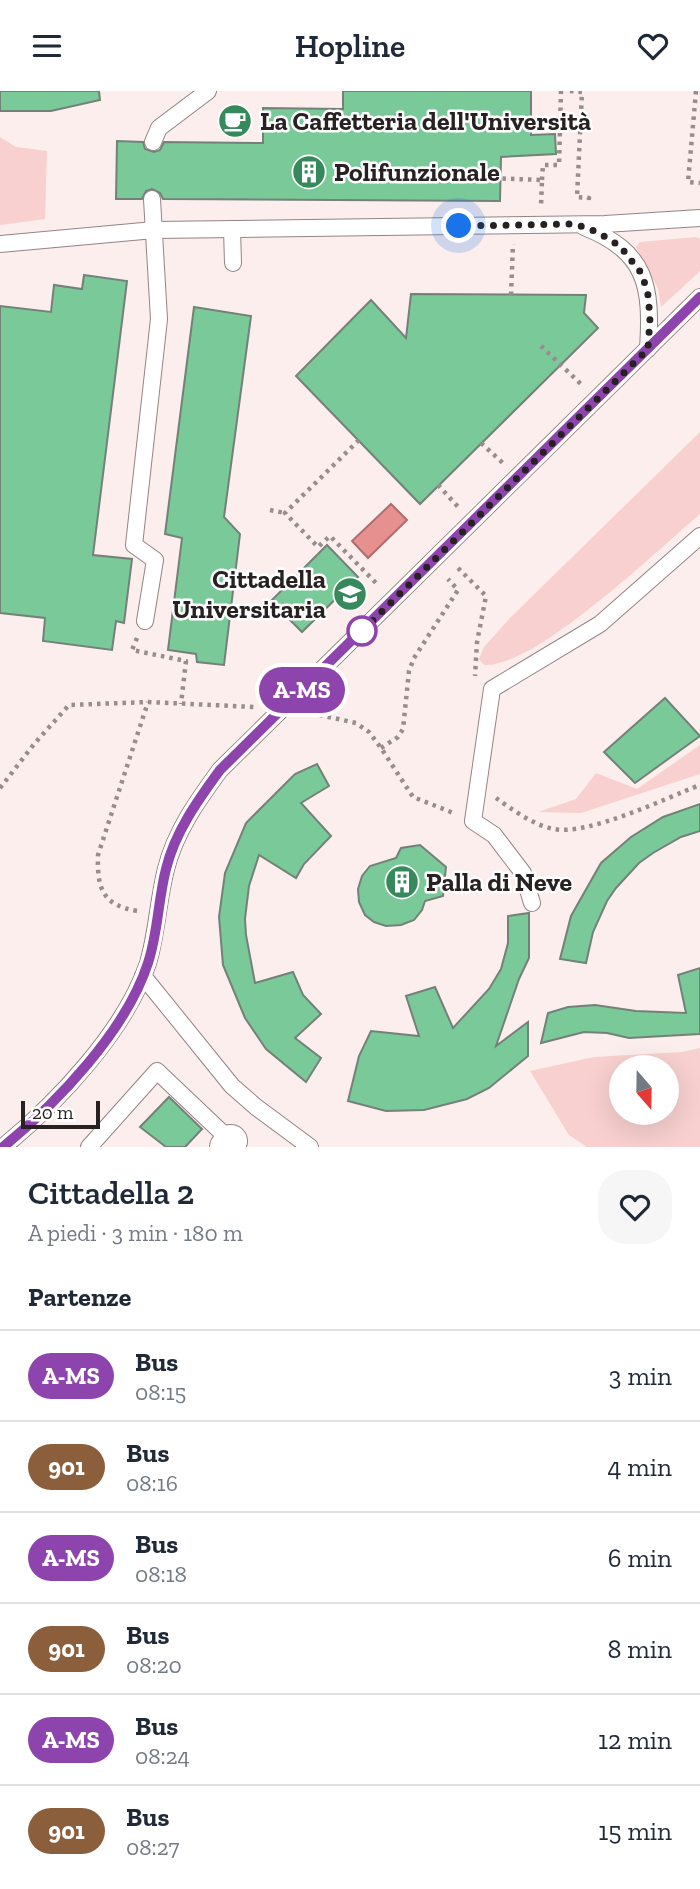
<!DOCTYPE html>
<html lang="it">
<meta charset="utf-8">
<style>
body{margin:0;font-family:"Zilla Slab",serif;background:#f6f6f7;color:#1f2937;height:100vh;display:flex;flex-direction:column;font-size:26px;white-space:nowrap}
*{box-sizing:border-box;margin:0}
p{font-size:23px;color:#747a83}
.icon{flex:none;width:38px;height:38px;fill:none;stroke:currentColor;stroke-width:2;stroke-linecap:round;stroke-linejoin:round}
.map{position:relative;height:1056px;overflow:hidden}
.side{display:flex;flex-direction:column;background:#fff;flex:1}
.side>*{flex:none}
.badge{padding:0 14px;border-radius:23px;font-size:24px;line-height:46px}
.needle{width:46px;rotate:160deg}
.buttons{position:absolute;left:609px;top:964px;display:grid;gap:14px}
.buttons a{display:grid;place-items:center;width:70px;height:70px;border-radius:50%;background:#fff;box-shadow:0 7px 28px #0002;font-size:35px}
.scale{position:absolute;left:21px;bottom:18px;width:79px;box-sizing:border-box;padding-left:7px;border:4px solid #272121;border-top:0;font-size:19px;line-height:24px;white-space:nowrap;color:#272121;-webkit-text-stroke:5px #fff;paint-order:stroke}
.you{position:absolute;width:35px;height:35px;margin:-18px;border:5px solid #fff;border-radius:50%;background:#1a73e8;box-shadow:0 0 0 10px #1a73e833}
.map>.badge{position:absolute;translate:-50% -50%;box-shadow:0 0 0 4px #fff}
h2{padding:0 28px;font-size:26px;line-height:63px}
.round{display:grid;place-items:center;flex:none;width:74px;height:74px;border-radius:28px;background:#f6f6f7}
.summary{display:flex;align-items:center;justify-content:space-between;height:119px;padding:0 28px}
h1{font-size:33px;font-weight:600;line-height:52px}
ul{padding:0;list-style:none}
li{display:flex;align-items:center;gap:21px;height:91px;padding:0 28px;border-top:2px solid #e0e1e3}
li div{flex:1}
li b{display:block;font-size:26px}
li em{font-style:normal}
li .badge{min-width:77px;font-weight:700;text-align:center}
header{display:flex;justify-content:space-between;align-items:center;height:91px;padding:0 28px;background:#fff;font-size:32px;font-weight:600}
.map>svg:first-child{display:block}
.green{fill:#f7d0cf;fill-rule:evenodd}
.water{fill:#e6908f;stroke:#ad6f6e;stroke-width:2}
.building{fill:#7ac998;stroke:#748178;stroke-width:2}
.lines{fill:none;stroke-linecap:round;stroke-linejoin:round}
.service-casing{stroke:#948484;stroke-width:18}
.minor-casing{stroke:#948484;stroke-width:34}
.path{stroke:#978d8c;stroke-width:4.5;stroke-dasharray:3.5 5;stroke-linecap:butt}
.service{stroke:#fff;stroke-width:16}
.minor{stroke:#fff;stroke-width:32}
.line-casing{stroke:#fff;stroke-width:16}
.line{stroke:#8e44ad;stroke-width:10}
.walk{stroke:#272121;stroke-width:7;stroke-dasharray:0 12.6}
.stop-dot{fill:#fff;stroke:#8e44ad;stroke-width:3.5}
.labels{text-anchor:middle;stroke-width:5;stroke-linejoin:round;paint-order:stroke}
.poi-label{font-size:26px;font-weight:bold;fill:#272121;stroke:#fff;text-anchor:start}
</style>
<header><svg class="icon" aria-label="menu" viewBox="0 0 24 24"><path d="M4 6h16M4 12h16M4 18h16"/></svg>Hopline<svg class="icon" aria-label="heart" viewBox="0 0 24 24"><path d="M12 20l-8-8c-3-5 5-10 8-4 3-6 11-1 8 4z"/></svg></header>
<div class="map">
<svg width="700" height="1056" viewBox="0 0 700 1056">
<rect width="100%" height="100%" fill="#fceeed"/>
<!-- green -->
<g class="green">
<polygon points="0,46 16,56 47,60 45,128 0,134"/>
<polygon points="696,146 700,148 700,180 661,216 658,197 636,156 640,151"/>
<path d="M700 341V423C659 458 534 578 484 574L479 568 484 556 510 527Z"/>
<polygon points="700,654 700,683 581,722 538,721 576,708 596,682 637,698"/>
<path d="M700 957V1056H587L569 1044 530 980 594 966 682 961ZM621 976H667V1022H621Z"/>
</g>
<!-- water -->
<polygon class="water" points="391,413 407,429 368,467 352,450"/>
<!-- building -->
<g class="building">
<polygon points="0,0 99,0 100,9 51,20 0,20"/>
<polygon points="343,0 531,0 531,44 555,43 556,63 501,66 500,110 163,108 160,102 152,98 146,100 142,108 116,108 117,50 143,51 145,58 154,61 160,59 164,51 263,52 263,17 343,18"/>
<polygon points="84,184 127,190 93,464 132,468 124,532 116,530 112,559 43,550 45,527 0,522 0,215 51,221 54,194 82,198"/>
<polygon points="411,203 586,204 584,222 598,237 420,413 296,285 371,209 406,247"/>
<polygon points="194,216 251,225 224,426 240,443 224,574 197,571 196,563 168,559 182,447 165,443"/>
<polygon points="327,454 358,486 302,541 271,510"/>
<polygon points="665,607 700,645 635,692 604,661"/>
<polygon points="317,673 329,695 301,712 331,745 304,773 296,787 259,764 249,795 245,828 246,844 255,892 293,881 303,904 321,923 295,947 321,967 306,991 266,958 245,927 223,874 219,826 225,782 246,732 295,683"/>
<polygon points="700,713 700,740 681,746 653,762 639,772 616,797 607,810 593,841 586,872 560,868 571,825 601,772 631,746 663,726"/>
<polygon points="420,754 446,776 443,805 425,810 422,819 414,829 401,834 386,835 374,831 365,824 359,811 358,798 362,785 370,775 396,767 401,757"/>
<polygon points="529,822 529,867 519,888 496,955 528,931 528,965 489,997 467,1008 424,1019 386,1020 348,1010 359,965 371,940 419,945 406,905 435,896 453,937 489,898 501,878 508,852 508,825"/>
<polygon points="700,877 700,943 629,947 607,942 584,941 541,952 548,922 568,916 595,914 636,920 686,922 678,884"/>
<polygon points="169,1006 202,1038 185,1056 166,1056 140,1036"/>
</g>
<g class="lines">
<!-- service casing -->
<g class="service-casing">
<g id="service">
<polyline points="153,51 159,37 208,0"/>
<path d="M584 136C647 161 652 195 648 258"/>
<polyline points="232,138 233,172"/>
<polyline points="0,153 154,139 605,133 700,127"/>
<polyline points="145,530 155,469 134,454 159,228 152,108"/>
<polyline points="532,812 523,782 494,744 473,730 492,598 600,533 700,445"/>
<polyline points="143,885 232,995 256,1016 310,1056"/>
<path d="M3 1056C57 1012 126 939 148 872 157 842 158 809 166 778 175 741 198 709 220 679L700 206"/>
<polyline points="89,1056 157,980 235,1054"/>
</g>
</g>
<!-- minor casing -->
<g class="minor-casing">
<polyline id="minor" points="226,1056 231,1050"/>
</g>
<!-- path -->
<g class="path">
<polyline points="570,0 582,1 577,106 589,107 588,113"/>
<polyline points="696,0 688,91 700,92"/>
<polyline points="460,86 542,89 541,115"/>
<polyline points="542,89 543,74 559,74 561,0"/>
<polyline points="511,204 513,153"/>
<polyline points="541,255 583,295"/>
<polyline points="359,349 285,422 318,456 330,445 379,495"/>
<polyline points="481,352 504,373"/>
<polyline points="438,394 460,418"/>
<polyline points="270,419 285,422"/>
<polyline points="458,477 486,505 477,551 475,585"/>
<polyline points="137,547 132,559 186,570 181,613"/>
<polyline points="311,622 356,632 369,641 381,657 413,706 456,723"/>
<polyline points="381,657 398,646 403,638 409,580 414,567 458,499 448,488"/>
<polyline points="0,697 35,652 69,614 148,611 254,616"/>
<path d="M496 707C513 719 533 734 554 738 588 745 666 707 700 694"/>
<path d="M137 820C102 814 97 797 98 764L148 611"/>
</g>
<!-- service -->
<use href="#service" class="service"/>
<!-- minor -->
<use href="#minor" class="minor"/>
</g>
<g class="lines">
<!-- line casing -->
<g class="line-casing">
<path id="line" d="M3 1056C57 1012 126 940 148 872 158 842 158 809 166 778 175 741 198 709 220 679L700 206"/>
</g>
<!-- line -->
<use href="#line" class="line"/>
<!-- walk -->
<polyline class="walk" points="362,540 354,548 648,258 650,227 648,204 642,183 620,155 597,141 575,133 459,135"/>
</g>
<!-- icons -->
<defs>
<g id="cafe-disc" transform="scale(1.75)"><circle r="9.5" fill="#36895a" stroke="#fff"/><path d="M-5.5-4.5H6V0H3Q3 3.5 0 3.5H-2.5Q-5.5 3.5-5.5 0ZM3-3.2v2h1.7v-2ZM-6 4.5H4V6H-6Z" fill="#fff"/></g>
<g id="building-disc" transform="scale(1.75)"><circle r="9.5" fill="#36895a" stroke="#fff"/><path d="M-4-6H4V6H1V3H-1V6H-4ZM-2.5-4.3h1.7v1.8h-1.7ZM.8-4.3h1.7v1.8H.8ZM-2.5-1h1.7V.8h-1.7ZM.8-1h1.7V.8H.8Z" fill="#fff"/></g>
<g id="university-disc" transform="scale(1.75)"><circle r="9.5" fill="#36895a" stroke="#fff"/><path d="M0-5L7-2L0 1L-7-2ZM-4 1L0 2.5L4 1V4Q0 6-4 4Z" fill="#fff"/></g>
</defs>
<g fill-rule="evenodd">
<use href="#cafe-disc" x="235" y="30"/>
<use href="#building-disc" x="309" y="81"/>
<use href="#university-disc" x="350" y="503"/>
<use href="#building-disc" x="402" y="791"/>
</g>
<!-- markers -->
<circle class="stop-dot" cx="362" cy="540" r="14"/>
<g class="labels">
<!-- poi labels -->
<g class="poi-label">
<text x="260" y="39">La Caffetteria dell'Università</text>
<text x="334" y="90">Polifunzionale</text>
<text x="326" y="497" text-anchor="end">Cittadella<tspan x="326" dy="30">Universitaria</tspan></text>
<text x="426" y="800">Palla di Neve</text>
</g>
</g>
</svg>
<div class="buttons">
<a><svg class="needle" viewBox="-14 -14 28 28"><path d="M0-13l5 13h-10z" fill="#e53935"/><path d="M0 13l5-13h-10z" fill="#747a83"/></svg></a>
</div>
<div class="scale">20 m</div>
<div class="you" style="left:459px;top:135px"></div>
<b class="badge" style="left:302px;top:599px;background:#8e44ad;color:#fff">A-MS</b>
</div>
<section class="side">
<div class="summary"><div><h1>Cittadella 2</h1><p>A piedi · 3 min · 180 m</p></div><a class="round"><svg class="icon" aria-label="heart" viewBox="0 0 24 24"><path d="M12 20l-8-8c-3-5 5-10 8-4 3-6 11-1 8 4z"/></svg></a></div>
<h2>Partenze</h2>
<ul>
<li><span class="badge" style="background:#8e44ad;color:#fff">A-MS</span><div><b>Bus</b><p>08:15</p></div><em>3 min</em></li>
<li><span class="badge" style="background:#8b5e3c;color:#fff">901</span><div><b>Bus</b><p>08:16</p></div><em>4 min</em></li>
<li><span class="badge" style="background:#8e44ad;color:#fff">A-MS</span><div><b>Bus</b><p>08:18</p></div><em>6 min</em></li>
<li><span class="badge" style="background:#8b5e3c;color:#fff">901</span><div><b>Bus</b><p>08:20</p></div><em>8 min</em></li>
<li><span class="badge" style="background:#8e44ad;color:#fff">A-MS</span><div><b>Bus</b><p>08:24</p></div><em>12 min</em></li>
<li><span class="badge" style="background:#8b5e3c;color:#fff">901</span><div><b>Bus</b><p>08:27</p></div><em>15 min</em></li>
</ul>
</section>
